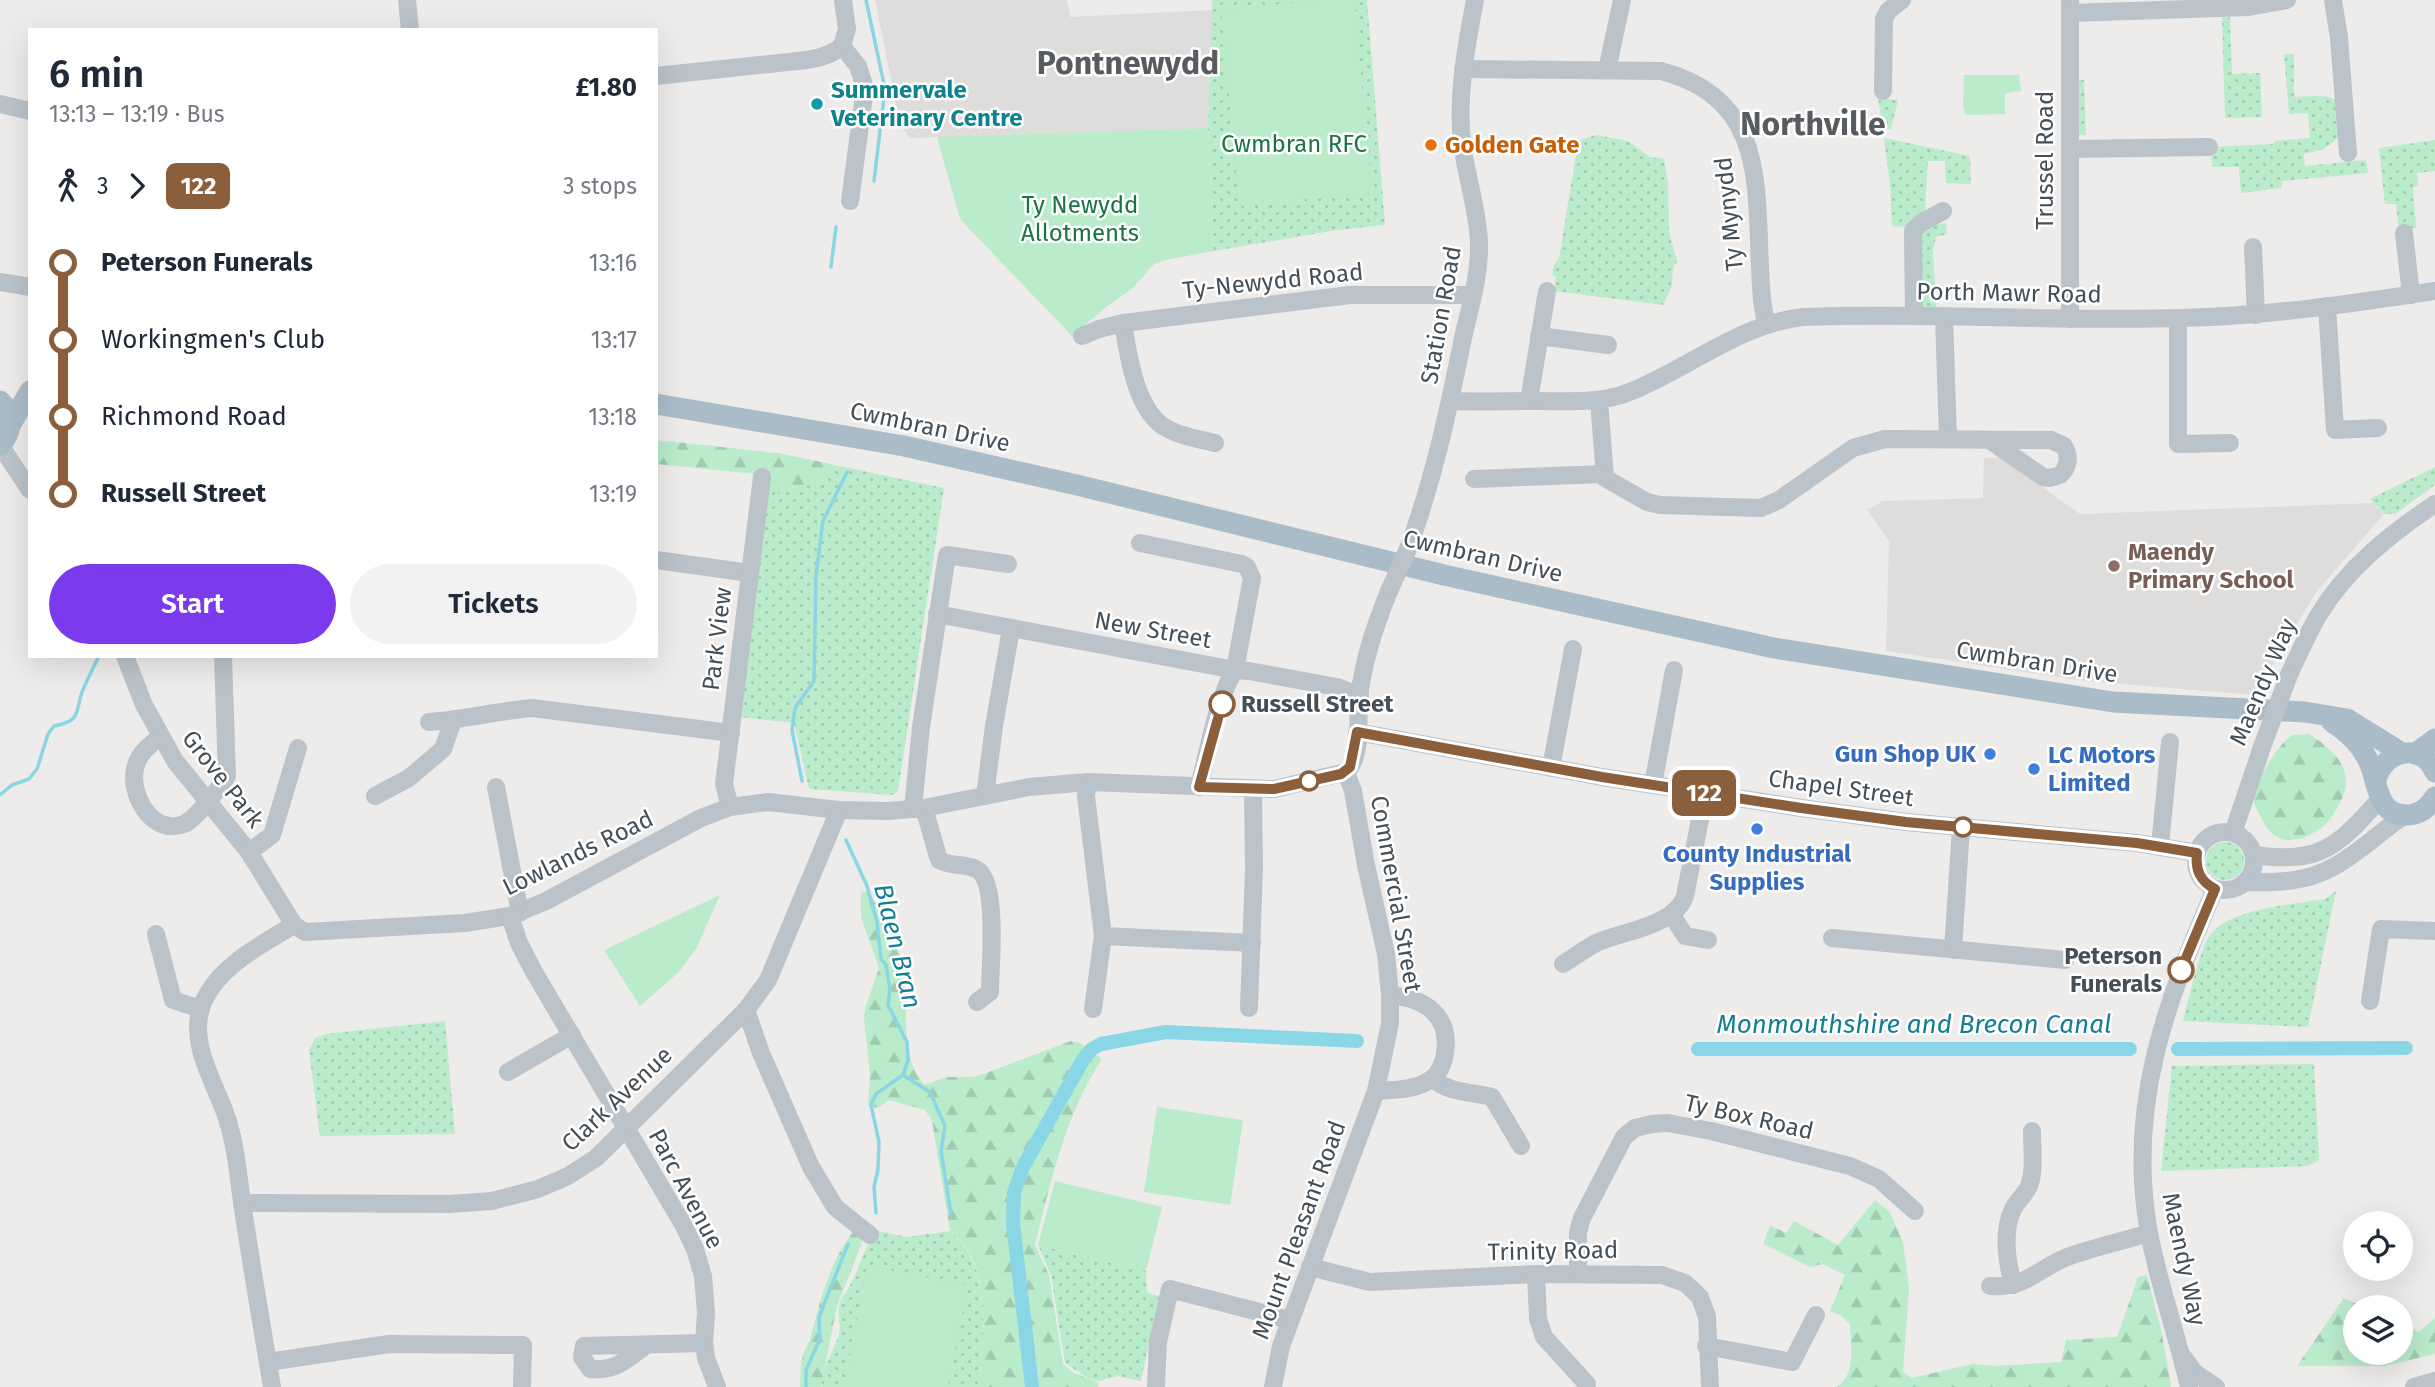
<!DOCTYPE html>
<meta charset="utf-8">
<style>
body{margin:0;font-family:"Fira Sans",sans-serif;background:#f2f2f3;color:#1f2937;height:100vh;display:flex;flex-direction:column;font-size:26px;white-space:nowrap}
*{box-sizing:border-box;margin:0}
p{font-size:23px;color:#747a83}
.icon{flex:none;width:38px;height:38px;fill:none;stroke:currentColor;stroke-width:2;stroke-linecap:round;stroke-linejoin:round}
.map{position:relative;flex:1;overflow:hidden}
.details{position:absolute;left:28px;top:28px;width:630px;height:630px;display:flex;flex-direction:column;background:#fff;border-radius:0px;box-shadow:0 7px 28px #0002}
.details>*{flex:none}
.badge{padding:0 14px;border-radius:10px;font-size:24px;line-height:46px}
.controls{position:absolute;left:2343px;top:1211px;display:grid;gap:14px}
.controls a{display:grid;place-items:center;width:70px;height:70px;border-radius:50%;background:#fff;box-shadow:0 7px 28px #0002;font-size:35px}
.map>.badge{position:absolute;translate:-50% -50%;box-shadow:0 0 0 4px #fff}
.legs{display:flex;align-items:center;gap:10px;height:77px;padding:0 21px;font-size:23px}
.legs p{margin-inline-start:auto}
.overview{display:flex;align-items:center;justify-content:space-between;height:119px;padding:0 21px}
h1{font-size:38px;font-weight:600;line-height:52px}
.primary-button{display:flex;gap:14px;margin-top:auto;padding:14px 21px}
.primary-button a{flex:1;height:80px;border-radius:42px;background:#7c3aed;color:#fff;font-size:28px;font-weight:600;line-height:80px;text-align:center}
.primary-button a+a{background:#f2f2f3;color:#1f2937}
ul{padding:0 21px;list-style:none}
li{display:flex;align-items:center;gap:24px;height:77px;font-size:26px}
li i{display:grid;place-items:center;width:10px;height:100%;margin:0 9px;background:currentColor}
li i::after{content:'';width:18px;height:18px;margin:-9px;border:5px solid;border-radius:50%;background:#fff}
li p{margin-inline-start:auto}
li:first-child i{background:linear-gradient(#0000 50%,currentColor 0)}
li:last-child i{background:linear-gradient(currentColor 50%,#0000 0)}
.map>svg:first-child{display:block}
.education{fill:#dfdcdc}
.grass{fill:url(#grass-dots)}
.forest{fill:url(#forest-firs)}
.garden{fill:#baebcb}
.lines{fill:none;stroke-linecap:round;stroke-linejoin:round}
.stream{stroke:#89d6e6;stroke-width:3.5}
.canal{stroke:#89d6e6;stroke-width:14}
.minor{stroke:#bac3ca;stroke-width:18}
.major{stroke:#abbcc9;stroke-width:21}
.minor-bridge{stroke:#bac3ca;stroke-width:18}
.line-1-casing{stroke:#fff;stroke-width:16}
.line-1{stroke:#8b5e3c;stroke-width:10}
.culture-dot{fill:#0f9aa8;stroke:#fff;stroke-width:2.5}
.food-dot{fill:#e8710a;stroke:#fff;stroke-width:2.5}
.education-dot{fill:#8d6e63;stroke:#fff;stroke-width:2.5}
.stop-1-dot{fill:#fff;stroke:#8b5e3c;stroke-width:3.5}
.shop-dot{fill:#3f7fe0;stroke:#fff;stroke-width:2.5}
.labels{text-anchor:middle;stroke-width:5;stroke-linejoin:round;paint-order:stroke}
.culture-label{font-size:24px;font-weight:bold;fill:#0d838f;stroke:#fff;text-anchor:start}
.park-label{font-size:24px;fill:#1a7444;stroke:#fff}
.food-label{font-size:24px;font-weight:bold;fill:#c56008;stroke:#fff;text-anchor:start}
.street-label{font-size:24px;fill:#454f57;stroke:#fff}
.education-label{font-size:24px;font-weight:bold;fill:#785e54;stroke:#fff;text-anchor:start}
.stop-label{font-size:24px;font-weight:bold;fill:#454f57;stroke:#fff;text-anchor:start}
.shop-label{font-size:24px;font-weight:bold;fill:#366cbe;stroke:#fff;text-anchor:end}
.water-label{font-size:26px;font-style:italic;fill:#127e95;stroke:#fff}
.district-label{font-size:32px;font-weight:bold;fill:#585c60;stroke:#fff}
</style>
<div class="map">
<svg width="2435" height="1387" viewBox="0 0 2435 1387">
<defs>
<pattern id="grass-dots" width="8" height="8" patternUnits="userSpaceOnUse" patternTransform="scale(1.75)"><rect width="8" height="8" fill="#baebcb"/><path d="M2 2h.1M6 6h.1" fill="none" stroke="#a1cbb0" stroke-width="1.8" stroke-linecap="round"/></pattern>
<pattern id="forest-firs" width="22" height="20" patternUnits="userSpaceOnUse" patternTransform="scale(1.75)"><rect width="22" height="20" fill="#baebcb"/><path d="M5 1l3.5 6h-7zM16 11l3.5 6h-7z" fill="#a1cbb0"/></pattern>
</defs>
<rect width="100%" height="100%" fill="#eeebeb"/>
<!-- education -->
<g class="education">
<polygon points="875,0 1067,0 1070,17 1212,10 1208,128 910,138 900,125"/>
<polygon points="1984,458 2002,458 2080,514 2374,503 2384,514 2317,591 2254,695 2085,681 1886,651 1889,541 1867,510 1883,501 1983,498"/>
</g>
<!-- grass -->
<g class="grass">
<polygon points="1212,0 1367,0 1385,225 1337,230 1214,251 1208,128"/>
<polygon points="2230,17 2232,74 2260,73 2262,117 2225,118 2222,18"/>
<path d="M2284 54H2294V97C2309 97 2327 93 2339 102V137L2324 149 2304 154 2305 166 2366 160 2368 173 2282 181V188L2241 193 2239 167H2212L2211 147 2273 144 2275 141 2310 138 2308 113 2289 114Z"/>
<polygon points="2076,80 2084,80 2086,135 2076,135"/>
<polygon points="1878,98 1898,100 1891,129 1883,129"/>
<polygon points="1597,135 1628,141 1650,157 1664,159 1668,183 1669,231 1677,261 1673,268 1672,286 1663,305 1554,291 1556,276 1552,275 1554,265 1559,258 1578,143 1582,139"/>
<polygon points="1884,138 1970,156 1971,184 1946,183 1945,161 1928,161 1925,210 1912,227 1892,226 1890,184"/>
<polygon points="2435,140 2435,171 2417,173 2418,186 2413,187 2416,228 2399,230 2396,204 2385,204 2379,148"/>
<polygon points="1946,223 1947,234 1936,237 1933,251 1936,308 1920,308 1921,227"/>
<polygon points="777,453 944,488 898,791 892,795 809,789 794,723 740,717 768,475"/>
<polygon points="2435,467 2435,485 2395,514 2385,514 2370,499"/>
<circle cx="2225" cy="861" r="19"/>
<path d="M2336 891 2308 1027 2183 1021C2190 995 2195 967 2206 942 2220 908 2292 905 2325 899Z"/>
<polygon points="445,1021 455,1134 320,1136 309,1050 315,1038 326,1034"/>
<polygon points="2314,1064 2319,1160 2308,1166 2161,1171 2172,1066"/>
<path d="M879 1231 907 1237 949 1231C995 1265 983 1338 979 1387H822C821 1368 833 1353 839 1335 842 1324 836 1314 840 1303 841 1297 845 1294 848 1289 861 1267 860 1251 879 1231Z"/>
<polygon points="1038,1245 1146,1271 1147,1293 1159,1296 1141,1381 1118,1376 1099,1381 1088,1378 1065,1363 1051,1275"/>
</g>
<!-- forest -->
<g class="forest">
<path d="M656 440 777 453 835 465C821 483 799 491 776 494L768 483 767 475 656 464Z"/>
<path d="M2309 734C2347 758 2359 782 2329 820 2319 833 2293 846 2277 837 2269 833 2265 825 2261 817 2259 813 2255 807 2254 802 2251 788 2279 741 2293 735 2297 734 2305 735 2309 734Z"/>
<path d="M869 890 874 902 886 912C888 925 891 937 897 949 899 954 903 957 904 963 910 998 897 1058 925 1085L946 1077H973L986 1073 1071 1041 1080 1043 1102 1059C1065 1115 1051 1181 1035 1245L1049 1275 1063 1364 1074 1373 1099 1383 1098 1387H979C983 1337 995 1265 950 1231L932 1120 925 1110 889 1100 878 1108 868 1106 870 1076 864 1018 865 1009 879 968 861 917V893Z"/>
<path d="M1875 1200 1889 1211 1903 1242 1909 1288 1903 1371 1911 1378 1973 1364 1995 1366 2061 1362 2066 1340 2117 1337 2138 1277 2147 1275 2162 1334 2171 1387H1837C1857 1374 1850 1344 1850 1324L1840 1315 1830 1311 1845 1275 1823 1264 1810 1267 1763 1244 1770 1225 1786 1233 1794 1221 1838 1245Z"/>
<path d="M853 1232 864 1238 837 1306 821 1387H800C801 1378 800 1368 802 1359 803 1352 808 1346 810 1339 820 1303 829 1262 853 1232Z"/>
<polygon points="2344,1298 2364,1307 2356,1307 2356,1353 2401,1353 2401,1324 2419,1332 2435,1318 2435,1354 2385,1366 2297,1366"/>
</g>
<!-- garden -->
<g class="garden">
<polygon points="1320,0 1354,0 1372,193 1239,206 1221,10"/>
<polygon points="1964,75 2019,75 2021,91 2005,93 2005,114 1965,115 1963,104"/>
<polygon points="1208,128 1214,251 1165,260 1154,264 1132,289 1106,307 1072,336 960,219 937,137"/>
<polygon points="720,895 697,947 679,972 640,1006 604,950"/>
<polygon points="1157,1107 1243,1120 1230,1205 1144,1192"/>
<polygon points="1055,1181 1162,1207 1146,1271 1038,1245"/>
<polygon points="867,1266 968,1285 948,1387 844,1387"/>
</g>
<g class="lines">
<!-- stream -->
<g class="stream">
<polyline points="866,0 885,89 874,181"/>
<polyline points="831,267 836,227"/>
<polyline points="802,781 792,730 795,708 814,681 816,575 823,521 847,472"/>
<path d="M0 795 12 785 29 779 37 769 48 734 54 726C81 721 75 714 82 692 87 680 93 668 99 656"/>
<polyline points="846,840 867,886 877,922 881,959 886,965 890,989 888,1005 907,1042 908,1060 903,1075 876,1094 871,1105 879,1142 878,1170 874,1187 876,1213"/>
<polyline points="903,1075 930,1092 945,1126 941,1151 951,1214"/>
<polyline points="806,1387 806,1370 820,1339 819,1317 848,1244"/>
</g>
<!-- canal -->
<g class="canal">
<polyline points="1698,1049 2130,1049"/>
<polyline points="2178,1049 2406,1048"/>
<polyline points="1032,1387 1013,1223 1014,1193 1023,1167 1084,1058 1092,1049 1101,1044 1166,1032 1357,1041"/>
</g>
<!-- minor -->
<g class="minor">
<polyline points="407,0 410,30"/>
<polyline points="843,0 847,29 842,46 858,66 865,88 850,201"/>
<polyline points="2070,0 2070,319"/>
<polyline points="2333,0 2339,38 2348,153"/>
<polyline points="2070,13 2249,7 2287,0"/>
<path d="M1463 69 1661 71C1764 98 1756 181 1760 267 1761 286 1761 306 1767 325"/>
<polyline points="1607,70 1622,0"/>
<path d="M656 76 807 60C820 58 832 55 842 46"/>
<polyline points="1883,91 1884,19 1888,11 1902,0"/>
<polyline points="0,104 30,111"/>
<polyline points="2070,149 2209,147"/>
<polyline points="2404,233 2411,295"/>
<polyline points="2253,247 2256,315"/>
<polyline points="0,282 30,287"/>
<polyline points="2327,306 2335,430 2378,428"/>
<polyline points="1914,316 1913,231 1921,223 1943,211"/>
<polyline points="1944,317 1948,439"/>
<polyline points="2178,318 2178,444 2230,443"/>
<path d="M1123 323C1128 355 1136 413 1168 429 1182 437 1199 439 1215 443"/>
<polyline points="1082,336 1099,329 1123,323 1350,295 1472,295"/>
<polyline points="1539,336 1608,345"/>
<path d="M1599 400 1605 478 1647 502 1660 505 1761 508 1779 500 1853 448 1885 439 2051 440 2064 446C2070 457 2069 467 2060 475L2050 478 2043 477 1991 441"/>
<path d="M1451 401C1479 402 1508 401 1537 401 1569 401 1602 404 1632 391 1689 368 1740 324 1803 317 1929 312 2055 322 2181 318 2267 316 2351 304 2435 291"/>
<polyline points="1529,401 1547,291"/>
<polyline points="0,445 30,490"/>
<polyline points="1474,479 1604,474"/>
<path d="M1140 543 1242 564 1247 567 1252 578 1235 670C1218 695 1207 756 1199 787"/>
<path d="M1408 549C1434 478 1448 412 1463 338 1470 307 1480 275 1479 243 1478 210 1466 176 1462 143 1457 96 1466 47 1475 0"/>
<polyline points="656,560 750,573"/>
<polyline points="937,614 1235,670 1249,671 1337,687 1360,696"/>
<polyline points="125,656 144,705 175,761 249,852 294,925 305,932 465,923 510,916 546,901 701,818 730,807 768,802 839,810 888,811 924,808 1029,787 1088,782 1274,789 1346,772"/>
<path d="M2289 675C2298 655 2307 635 2318 616 2346 569 2390 534 2435 504"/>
<path d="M429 722C464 720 497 711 532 708L731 733"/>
<polyline points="1357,732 1602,777 1801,808 1906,822 2137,843 2197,853"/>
<path d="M160 737C150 745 140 752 136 765 127 791 151 837 184 824 195 820 220 787 227 776L223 656"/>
<polyline points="1551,768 1573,649"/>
<path d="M1346 772C1363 756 1357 719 1359 697 1364 658 1375 626 1389 591"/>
<polyline points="1088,782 1086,796 1103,936 1093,1009"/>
<polyline points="1653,785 1674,670"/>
<polyline points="496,787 520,913"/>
<polyline points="375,796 409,778 443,749 453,721"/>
<polyline points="985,796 994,726 1011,629"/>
<polyline points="730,807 724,784 762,477"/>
<path d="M924 808 939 860C951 867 964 863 976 869 999 879 990 969 990 992L977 1002"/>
<polyline points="913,809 921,727 947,555 1008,564"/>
<circle cx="2225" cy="861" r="29"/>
<polyline points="2233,833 2262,747"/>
<polyline points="2160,846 2170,742"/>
<polyline points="249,852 272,835 298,748"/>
<path d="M2254 855C2321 864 2337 847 2380 799"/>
<path d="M2246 882C2277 883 2308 882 2335 866 2360 852 2381 831 2405 815"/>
<polyline points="1672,915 1685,936 1708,940"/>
<polyline points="510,916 519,943 534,972 684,1226 695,1249 703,1276 706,1313 704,1343 706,1358 717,1387"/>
<polyline points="156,934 173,1000 201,1009"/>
<polyline points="1103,936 1252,943"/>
<polyline points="1832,938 2065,960"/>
<polyline points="1953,950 1961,827"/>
<path d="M1563 964C1574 957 1585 949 1596 943 1623 931 1675 926 1685 896L1705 794"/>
<polyline points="2370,1001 2381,929 2435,931"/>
<polyline points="1249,1008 1254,869 1253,790"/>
<polyline points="746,1010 761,1053 811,1167 835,1207 870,1235"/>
<polyline points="508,1072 572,1035"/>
<path d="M1433 1078C1446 1093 1474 1092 1492 1097L1521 1146"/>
<path d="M1376 1091C1395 1090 1419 1090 1434 1077 1440 1072 1444 1061 1445 1053 1451 1015 1424 998 1390 995"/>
<polyline points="242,1203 449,1204 492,1201 538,1189 568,1176 596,1158 746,1010 768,980 839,810"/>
<polyline points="1310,1267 1370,1282 1536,1274 1662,1275 1685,1283 1700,1297 1707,1317 1710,1387"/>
<polyline points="1536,1274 1538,1319 1544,1337 1587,1384"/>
<polyline points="1578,1274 1578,1232 1582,1218 1624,1137 1635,1128 1652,1124 1668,1123 1711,1131 1850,1166 1879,1179 1915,1211"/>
<path d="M2013 1285C2007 1261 2002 1232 2013 1209 2017 1201 2025 1195 2029 1186 2035 1170 2032 1149 2032 1131"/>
<path d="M1990 1286C2029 1288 2039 1267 2070 1256 2096 1247 2123 1241 2149 1233"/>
<path d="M645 1346C625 1361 616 1371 590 1369L582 1357 584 1346 704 1343"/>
<polyline points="1706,1346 1792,1362 1816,1315"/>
<polyline points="2184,1358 2195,1373 2216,1387"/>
<polyline points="268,1362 389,1344 523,1345 522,1387"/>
<path d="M272 1387C262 1328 252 1268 243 1209 238 1176 236 1141 224 1110 212 1078 190 1043 201 1008 214 969 260 945 294 925"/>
<polyline points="1156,1387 1158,1342 1170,1289 1290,1320"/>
<polyline points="1273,1387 1281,1346 1376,1091 1390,1023 1390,995 1386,954 1366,865 1353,791 1346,772"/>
<path d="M2189 1387C2177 1335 2159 1285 2149 1233 2126 1107 2166 1002 2215 889"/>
<polyline points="2414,1387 2435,1381"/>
</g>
<!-- major -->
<g class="major">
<path d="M0 401C14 414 13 432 0 445"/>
<polyline points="656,404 904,446 1077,485 1444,575 1774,648 2113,702 2305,712 2347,719 2402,753"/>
<polyline points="11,424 30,391"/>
<path d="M2332 722C2346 731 2359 743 2367 758 2379 779 2374 817 2409 815 2421 814 2429 807 2435 797"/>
<polyline points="2415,754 2435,739"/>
<path d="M2376 780C2384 750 2421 741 2435 772"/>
</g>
<!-- minor-bridge -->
<g class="minor-bridge">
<polyline points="1389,591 1408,549"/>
<polyline points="2262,747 2289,675"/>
</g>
</g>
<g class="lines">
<!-- line-1 casing -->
<g class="line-1-casing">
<path id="line-1" d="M1222 704 1199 787 1274 789 1341 774 1350 767 1357 732 1602 777 1801 808 1906 822 2137 843 2197 853C2195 870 2200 881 2215 889L2181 970"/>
</g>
<!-- line-1 -->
<use href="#line-1" class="line-1"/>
</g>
<!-- markers -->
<circle class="culture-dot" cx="817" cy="104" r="7"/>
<circle class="food-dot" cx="1431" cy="145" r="7"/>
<circle class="education-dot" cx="2114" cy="566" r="7"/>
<g class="stop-1-dot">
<circle cx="1222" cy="704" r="12"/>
<circle cx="1309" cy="781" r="9"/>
<circle cx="1963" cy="827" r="9"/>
<circle cx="2181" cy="970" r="12"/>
</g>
<g class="shop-dot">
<circle cx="1990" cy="754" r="7"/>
<circle cx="2034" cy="769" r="7"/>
<circle cx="1757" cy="829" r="7"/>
</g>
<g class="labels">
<!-- culture labels -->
<g class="culture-label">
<text x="831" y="98">Summervale<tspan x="831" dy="28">Veterinary Centre</tspan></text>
</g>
<!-- park labels -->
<g class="park-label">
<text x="1294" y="152">Cwmbran RFC</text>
<text x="1080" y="213">Ty Newydd<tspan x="1080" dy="28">Allotments</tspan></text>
</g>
<!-- food labels -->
<g class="food-label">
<text x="1445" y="153">Golden Gate</text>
</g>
<!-- street labels -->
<g class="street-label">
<text transform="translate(2045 160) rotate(-90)" y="8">Trussel Road</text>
<text transform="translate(1729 214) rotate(-96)" y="8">Ty Mynydd</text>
<text transform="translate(1273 281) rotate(-6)" y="8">Ty-Newydd Road</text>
<text transform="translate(2009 293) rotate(1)" y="8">Porth Mawr Road</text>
<text transform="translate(1441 315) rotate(-80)" y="8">Station Road</text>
<text transform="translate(930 427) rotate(12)" y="8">Cwmbran Drive</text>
<text transform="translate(1483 556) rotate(13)" y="8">Cwmbran Drive</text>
<text transform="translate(1153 630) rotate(10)" y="8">New Street</text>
<text transform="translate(717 639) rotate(-83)" y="8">Park View</text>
<text transform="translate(2037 662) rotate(9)" y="8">Cwmbran Drive</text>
<text transform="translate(2263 682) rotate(-67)" y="8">Maendy Way</text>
<text transform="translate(223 779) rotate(52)" y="8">Grove Park</text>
<text transform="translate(1841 788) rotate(8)" y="8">Chapel Street</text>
<text transform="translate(578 853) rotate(-26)" y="8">Lowlands Road</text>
<text transform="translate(1396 894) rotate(80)" y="8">Commercial Street</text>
<text transform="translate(617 1099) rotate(-43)" y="8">Clark Avenue</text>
<text transform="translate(1749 1117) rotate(13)" y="8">Ty Box Road</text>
<text transform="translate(686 1189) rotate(62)" y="8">Parc Avenue</text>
<text transform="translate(1299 1230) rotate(-70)" y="8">Mount Pleasant Road</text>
<text transform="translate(1553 1251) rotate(-1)" y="8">Trinity Road</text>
<text transform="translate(2184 1259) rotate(78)" y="8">Maendy Way</text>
</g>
<!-- education labels -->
<g class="education-label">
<text x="2128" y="560">Maendy<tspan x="2128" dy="28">Primary School</tspan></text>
</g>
<!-- stop labels -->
<g class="stop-label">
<text x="1241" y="712">Russell Street</text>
<text x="2162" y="964" text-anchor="end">Peterson<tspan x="2162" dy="28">Funerals</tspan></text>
</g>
<!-- shop labels -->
<g class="shop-label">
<text x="1976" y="762">Gun Shop UK</text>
<text x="2048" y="763" text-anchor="start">LC Motors<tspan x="2048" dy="28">Limited</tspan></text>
<text x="1757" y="862" text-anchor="middle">County Industrial<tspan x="1757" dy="28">Supplies</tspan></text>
</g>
<!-- water labels -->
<g class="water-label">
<text transform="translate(898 946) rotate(76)" y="9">Blaen Bran</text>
<text x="1914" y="1033">Monmouthshire and Brecon Canal</text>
</g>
<!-- district labels -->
<g class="district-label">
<text x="1128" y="74">Pontnewydd</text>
<text x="1813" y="135">Northville</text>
</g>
</g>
</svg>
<div class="controls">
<a><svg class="icon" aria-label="locate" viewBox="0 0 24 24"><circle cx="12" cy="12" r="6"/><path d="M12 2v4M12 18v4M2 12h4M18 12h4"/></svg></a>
<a><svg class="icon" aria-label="layers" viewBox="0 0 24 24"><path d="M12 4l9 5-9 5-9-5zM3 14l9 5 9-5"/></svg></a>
</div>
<b class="badge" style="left:1704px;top:793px;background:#8b5e3c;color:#fff">122</b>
<section class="details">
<div class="overview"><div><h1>6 min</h1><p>13:13 – 13:19 · Bus</p></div><b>£1.80</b></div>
<div class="legs"><svg class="icon" aria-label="walk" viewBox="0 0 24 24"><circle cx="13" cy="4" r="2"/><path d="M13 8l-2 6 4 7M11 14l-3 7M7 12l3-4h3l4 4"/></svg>3<svg class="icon" aria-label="forward" viewBox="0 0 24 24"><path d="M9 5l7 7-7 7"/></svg><b class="badge" style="background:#8b5e3c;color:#fff">122</b><p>3 stops</p></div>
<ul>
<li><i style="color:#8b5e3c"></i><b>Peterson Funerals</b><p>13:16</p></li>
<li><i style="color:#8b5e3c"></i><span>Workingmen's Club</span><p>13:17</p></li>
<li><i style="color:#8b5e3c"></i><span>Richmond Road</span><p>13:18</p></li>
<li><i style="color:#8b5e3c"></i><b>Russell Street</b><p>13:19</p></li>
</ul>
<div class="primary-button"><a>Start</a><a>Tickets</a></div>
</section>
</div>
